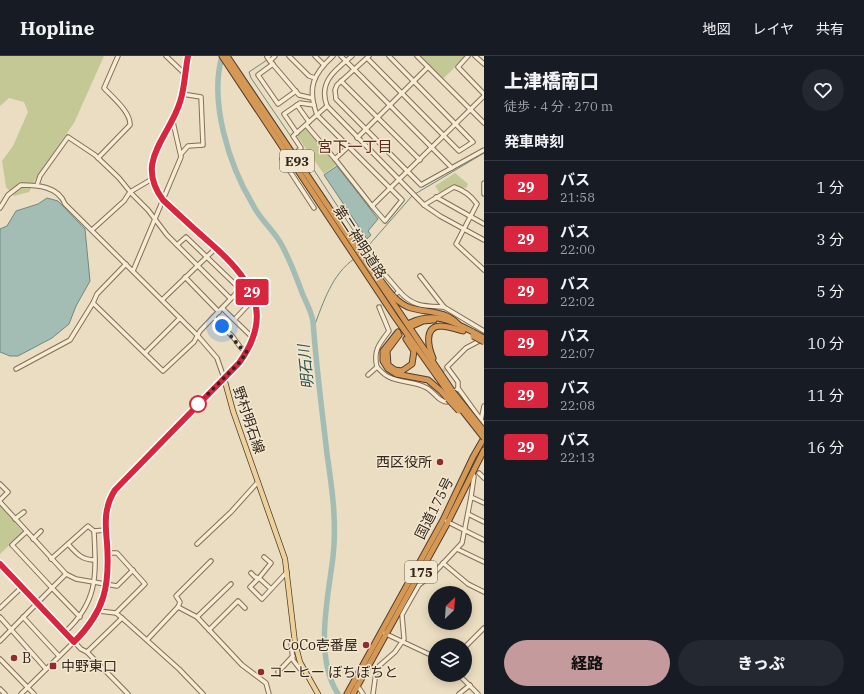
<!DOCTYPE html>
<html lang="ja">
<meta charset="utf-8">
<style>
body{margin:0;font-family:"IBM Plex Serif","Noto Sans JP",serif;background:#242831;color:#f1f3f6;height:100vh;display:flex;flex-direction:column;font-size:15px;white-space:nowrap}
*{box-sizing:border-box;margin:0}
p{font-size:13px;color:#9ea1a6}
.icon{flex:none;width:22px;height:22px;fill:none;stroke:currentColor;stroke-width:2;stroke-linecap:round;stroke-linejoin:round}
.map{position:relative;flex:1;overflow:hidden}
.side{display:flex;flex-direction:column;background:#171b24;width:380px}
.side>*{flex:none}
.badge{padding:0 8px;border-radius:3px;font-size:14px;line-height:26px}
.needle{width:26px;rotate:25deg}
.tools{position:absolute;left:428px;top:530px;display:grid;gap:8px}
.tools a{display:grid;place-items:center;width:44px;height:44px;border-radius:50%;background:#171b24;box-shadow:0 2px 10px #0003;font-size:20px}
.you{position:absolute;width:20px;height:20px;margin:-10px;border:3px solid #fff;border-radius:50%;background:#1a73e8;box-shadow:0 0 0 6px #1a73e833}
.map>.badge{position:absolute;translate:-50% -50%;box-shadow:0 0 0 2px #fff}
h2{padding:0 20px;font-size:15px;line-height:36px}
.round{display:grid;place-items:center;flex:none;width:42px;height:42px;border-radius:21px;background:#242831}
.summary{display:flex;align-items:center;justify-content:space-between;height:68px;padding:0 20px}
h1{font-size:19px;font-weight:800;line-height:30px}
.button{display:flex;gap:8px;margin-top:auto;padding:8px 20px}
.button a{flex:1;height:46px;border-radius:24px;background:#c49a9d;color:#111;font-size:16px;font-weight:800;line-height:46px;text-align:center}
.button a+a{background:#242831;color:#f1f3f6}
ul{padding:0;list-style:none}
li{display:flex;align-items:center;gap:12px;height:52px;padding:0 20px;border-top:1px solid #363941}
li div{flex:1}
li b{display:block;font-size:15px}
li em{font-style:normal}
li .badge{min-width:44px;font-weight:700;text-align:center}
header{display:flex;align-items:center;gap:24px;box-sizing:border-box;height:56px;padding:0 20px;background:#171b24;border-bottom:1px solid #363941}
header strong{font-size:19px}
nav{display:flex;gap:22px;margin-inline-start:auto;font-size:14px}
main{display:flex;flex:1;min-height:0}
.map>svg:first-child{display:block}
.green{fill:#c3c895}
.water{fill:#a3bdb5;stroke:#6b8a81}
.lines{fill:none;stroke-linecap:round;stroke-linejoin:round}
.stream{stroke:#6b8a81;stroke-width:1}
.river{stroke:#a3bdb5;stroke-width:5.5}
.minor-tunnel{stroke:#c6b9a0;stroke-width:3.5;stroke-dasharray:3.5 2;stroke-linecap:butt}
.minor-casing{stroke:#836e59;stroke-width:5.5}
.major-casing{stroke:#513d2e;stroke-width:6}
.highway-casing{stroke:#513d2e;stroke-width:7}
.minor{stroke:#f6ebd3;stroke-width:3.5}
.major{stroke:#edd09a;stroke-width:4.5}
.highway{stroke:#d69955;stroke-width:5}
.highway-bridge-casing{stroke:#513d2e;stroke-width:7;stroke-linecap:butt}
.highway-bridge{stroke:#d69955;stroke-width:5}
.line-casing{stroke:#fff;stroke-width:9}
.line{stroke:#d7263d;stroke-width:6}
.walk{stroke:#33271d;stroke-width:4;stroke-dasharray:0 7.2}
.stop-dot{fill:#fff;stroke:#d7263d;stroke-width:2}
.poi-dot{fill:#8e2d31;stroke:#f3e7d0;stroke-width:1.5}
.labels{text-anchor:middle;stroke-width:3;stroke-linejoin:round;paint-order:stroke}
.shield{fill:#f3e7d0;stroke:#6d6153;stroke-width:1}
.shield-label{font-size:13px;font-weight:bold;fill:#33271d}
.street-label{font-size:14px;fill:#33271d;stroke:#f3e7d0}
.poi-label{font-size:14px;fill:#33271d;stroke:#f3e7d0;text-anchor:start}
.neighbourhood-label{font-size:15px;fill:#5d2a1f;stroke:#f3e7d0}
.water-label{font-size:15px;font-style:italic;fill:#2d524f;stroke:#f3e7d0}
</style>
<header>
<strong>Hopline</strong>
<nav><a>地図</a><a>レイヤ</a><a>共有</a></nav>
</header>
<main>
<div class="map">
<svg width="484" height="638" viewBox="0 0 484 638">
<rect width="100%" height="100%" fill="#ebddc1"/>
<!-- green -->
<g class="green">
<polygon points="0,0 104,0 74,67 38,119 29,136 14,140 6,131 2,105 13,90 28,56 24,46 9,42 0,50"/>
<polygon points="421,0 466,0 443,23 421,2"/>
<polygon points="306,71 336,106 336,109 324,118 297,80"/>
<polygon points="455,117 468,128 466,132 452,130 440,137 435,130"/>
<polygon points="0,449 23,476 0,498"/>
</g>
<!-- water -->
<g class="water">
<polygon points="337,110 378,163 368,175 371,179 367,183 324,119"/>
<polygon points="47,142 58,145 85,173 90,225 76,250 69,268 52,282 18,300 10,300 0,296 0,173 7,170 16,155 38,148"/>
</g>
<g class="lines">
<!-- stream -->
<g class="stream">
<polyline points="267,4 249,16 251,22 294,85"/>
<polyline points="301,94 366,194"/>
<polyline points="415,138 484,97"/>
<polyline points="362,197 412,140"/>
<path d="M314 271C323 247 332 218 354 203"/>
</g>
<!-- river -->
<path class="river" d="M222 0C209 46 229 109 253 149 260 163 272 173 280 186 290 203 296 221 303 239 307 248 311 255 313 265 316 309 322 354 327 398 332 432 337 466 333 501 328 542 314 601 338 638"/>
<!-- minor-tunnel -->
<g class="minor-tunnel">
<polyline points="282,103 298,95"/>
<polyline points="379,251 397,237"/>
<polyline points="427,332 447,311"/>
</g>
<!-- minor casing -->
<g class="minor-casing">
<g id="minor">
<polyline points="166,0 185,18"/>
<polyline points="269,0 267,1 270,5"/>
<polyline points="275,0 270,5 299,39 312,42"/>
<polyline points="289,0 309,20 315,22"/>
<polyline points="315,0 324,9"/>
<path d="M333 0C313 18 307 32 317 59L402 144 385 165 372 150"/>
<polyline points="341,0 452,112"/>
<path d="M352 0C335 14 318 26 327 50L424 149 440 160 484 184"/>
<polyline points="369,0 337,29 335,34 336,43 421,129 484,94"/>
<polyline points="417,0 484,67"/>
<polyline points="468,0 458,11 484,38"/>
<polyline points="475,0 484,8"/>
<polyline points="367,2 459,95 473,86 389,0"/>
<polyline points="273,8 258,19 278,48 296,35"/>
<polyline points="341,25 420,104"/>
<polyline points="297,49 309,66"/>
<polyline points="306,69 335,103"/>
<polyline points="297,77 284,58 300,47 314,49"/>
<polyline points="357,82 428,11"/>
<polyline points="349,90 335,103 372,150 484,40"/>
<polyline points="298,95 301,92 293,80 327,50"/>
<polyline points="181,98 188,90 203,89 201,41 182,38"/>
<path d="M98 102 130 69C131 56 112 41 104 32L118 0"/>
<polyline points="282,103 314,152"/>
<polyline points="484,127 484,138"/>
<polyline points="37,129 40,120 68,81 95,99 119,122 132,138 148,154 167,179 230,242"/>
<polyline points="436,141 484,168"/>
<path d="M424 149 454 131C464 134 471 140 477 148L456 188 484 214"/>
<path d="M0 152 8 139 21 129C37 129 58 130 65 148L198 280 217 302 224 322 115 434 106 450 108 529 99 555 85 575 21 638"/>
<polyline points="92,174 124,145 130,136 152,123"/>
<polyline points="177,189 186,181 240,233"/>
<polyline points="368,199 399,235"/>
<polyline points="133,215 181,101 173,66"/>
<polyline points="420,220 444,251 484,275"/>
<polyline points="185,221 219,256"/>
<path d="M397 237 399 235C413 251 424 250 444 251"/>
<polyline points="162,244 216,192"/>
<polyline points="93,247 97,238 126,208"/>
<polyline points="222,252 253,282"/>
<polyline points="214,262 233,281 241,292 247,296"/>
<polyline points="235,263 248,249 236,237"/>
<polyline points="145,297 180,262"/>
<path d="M377 311C380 314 384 319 389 321 401 327 415 325 427 332 434 336 439 346 447 346L449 343"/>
<polyline points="16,313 70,284 93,247 163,315 194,286 200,275 246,227"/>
<path d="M368 319 377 311C373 295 379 288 389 275L379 251"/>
<polyline points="458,332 458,326 447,311 466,292 481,284"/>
<polyline points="453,338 458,332 484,368"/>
<polyline points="481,364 484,350"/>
<polyline points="479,417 484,422"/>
<polyline points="0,428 8,436 0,444"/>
<polyline points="471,441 474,420 472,417"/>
<polyline points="0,446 66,518 76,523 117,530 133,514"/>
<polyline points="468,458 484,466"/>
<polyline points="15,463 24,456"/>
<polyline points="446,465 484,484"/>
<polyline points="33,483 41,475"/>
<path d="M68 488C77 498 82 504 95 504"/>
<polyline points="197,488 231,456 258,426"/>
<polyline points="457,493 484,506"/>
<polyline points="108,497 117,497 145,528 116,557"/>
<polyline points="51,503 88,470 94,475 106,474"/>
<polyline points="443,507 468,528 484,536"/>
<polyline points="0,508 81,593 87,596 128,638"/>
<polyline points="251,517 255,521 259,522 271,507 264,501"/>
<polyline points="66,518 52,532 80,561"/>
<polyline points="270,532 259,522 250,531 262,543 287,516"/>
<polyline points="178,551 180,546 176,540 211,505"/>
<polyline points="0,552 22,531"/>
<polyline points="99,555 116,557 122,562 179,613 203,638"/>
<polyline points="0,561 46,613"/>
<polyline points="23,561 59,600"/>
<polyline points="197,561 231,528"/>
<polyline points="209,574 238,545 245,552"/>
<path d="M65 576C99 545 96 518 94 475"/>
<polyline points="384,577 435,601"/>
<polyline points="147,584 178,551 197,561 242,609 266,627 269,638"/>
<polyline points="0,585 52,532 12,489 26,476"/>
<polyline points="295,587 291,587 293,604 300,613 304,613"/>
<polyline points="465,591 484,572"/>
<polyline points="87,596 122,562"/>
<polyline points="0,603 34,638"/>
<polyline points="278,616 293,600"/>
<polyline points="459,619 478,638"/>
<polyline points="357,629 363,638"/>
<polyline points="0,633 5,638"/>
<polyline points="373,638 376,616 379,610 395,596 404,583 402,559 407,550 419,529 434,517 462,487 471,441 484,447"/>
<polyline points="459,638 470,629"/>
</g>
</g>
<!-- major casing -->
<g class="major-casing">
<path id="major" d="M188 0C186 15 185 31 180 46 169 83 135 104 163 144 176 156 190 169 203 181 237 211 278 249 246 297 240 307 232 314 224 322L233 355 285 503 295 587 300 606 318 638"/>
</g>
<!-- highway casing -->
<g class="highway-casing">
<g id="highway">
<polyline points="222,0 395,261 451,340"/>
<polyline points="227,0 453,336"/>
<path d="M379 222C387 233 397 248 411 252 428 257 445 254 458 268"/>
<path d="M410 267C433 256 451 264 473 276"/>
<polyline points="412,270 423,265 434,264"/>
<polyline points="398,276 383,295 383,305 388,313 396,318 428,324 441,335 448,343"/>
<polyline points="399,279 387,295 388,309 395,314 402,315 412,308 414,295 406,283"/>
<path d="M433 302C429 293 423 271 440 270 447 270 456 273 463 275"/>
<polyline points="347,638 443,464 473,401 484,382"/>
<polyline points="353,638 448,466 484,394"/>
</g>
</g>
<!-- minor -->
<use href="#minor" class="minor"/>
<!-- major -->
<use href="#major" class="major"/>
<!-- highway -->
<use href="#highway" class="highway"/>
<!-- highway-bridge casing -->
<g class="highway-bridge-casing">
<g id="highway-bridge">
<polyline points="473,276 484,282"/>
<polyline points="473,280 484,286"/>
<polyline points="453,336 484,375"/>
<polyline points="451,340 484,382"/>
<polyline points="448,343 459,355"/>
</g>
</g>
<!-- highway-bridge -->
<use href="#highway-bridge" class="highway-bridge"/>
</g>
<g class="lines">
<!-- line casing -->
<g class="line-casing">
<path id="line" d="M0 508 74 586C105 555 110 530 107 487 105 467 104 451 115 434L239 307C277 255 249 221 208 185 193 172 178 158 163 144 134 105 169 82 180 46 185 31 185 15 188 0"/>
</g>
<!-- line -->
<use href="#line" class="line"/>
<!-- walk -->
<polyline class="walk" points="198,348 193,353 239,307 247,296 241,292 222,270"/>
</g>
<!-- markers -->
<circle class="stop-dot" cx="198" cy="348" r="8"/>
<g class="poi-dot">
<circle cx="440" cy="406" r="4"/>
<circle cx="366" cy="589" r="4"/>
<circle cx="14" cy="602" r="4"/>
<rect x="49" y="606" width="8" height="8" rx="2"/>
<circle cx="261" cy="616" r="4"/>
</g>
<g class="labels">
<!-- shield labels -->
<g class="shield">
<rect x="280" y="94" width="34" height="22" rx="3"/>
<rect x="405" y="505" width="32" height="22" rx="3"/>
</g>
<g class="shield-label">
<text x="297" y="110">E93</text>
<text x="421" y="521">175</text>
</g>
<!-- street labels -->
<g class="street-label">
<text transform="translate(360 186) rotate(57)" y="5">第二神明道路</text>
<text transform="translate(249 364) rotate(71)" y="5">野村明石線</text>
<text transform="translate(434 452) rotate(-63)" y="5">国道175号</text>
</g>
<!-- poi labels -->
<g class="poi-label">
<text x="432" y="411" text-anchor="end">西区役所</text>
<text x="358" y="594" text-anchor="end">CoCo壱番屋</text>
<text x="22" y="607">B</text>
<text x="61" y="615">中野東口</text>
<text x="269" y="621">コーヒー ぼちぼちと</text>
</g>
<!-- neighbourhood labels -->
<g class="neighbourhood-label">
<text x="355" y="96">宮下一丁目</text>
</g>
<!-- water labels -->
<g class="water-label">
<text transform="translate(306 311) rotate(-96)" y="5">明石川</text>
</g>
</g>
</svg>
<div class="tools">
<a><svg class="needle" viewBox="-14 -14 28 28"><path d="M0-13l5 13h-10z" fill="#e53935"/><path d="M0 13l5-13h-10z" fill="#9ea1a6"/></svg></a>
<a><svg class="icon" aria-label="layers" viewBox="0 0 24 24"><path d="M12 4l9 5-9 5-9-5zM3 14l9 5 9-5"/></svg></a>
</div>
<div class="you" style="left:222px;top:270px"></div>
<b class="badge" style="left:252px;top:236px;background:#d7263d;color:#fff">29</b>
</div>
<section class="side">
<div class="summary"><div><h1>上津橋南口</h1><p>徒歩 · 4 分 · 270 m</p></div><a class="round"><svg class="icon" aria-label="heart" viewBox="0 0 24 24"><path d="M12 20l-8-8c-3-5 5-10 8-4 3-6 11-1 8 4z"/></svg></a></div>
<h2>発車時刻</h2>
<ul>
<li><span class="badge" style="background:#d7263d;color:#fff">29</span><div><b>バス</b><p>21:58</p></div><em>1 分</em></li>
<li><span class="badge" style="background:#d7263d;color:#fff">29</span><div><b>バス</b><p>22:00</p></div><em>3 分</em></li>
<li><span class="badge" style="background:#d7263d;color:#fff">29</span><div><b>バス</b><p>22:02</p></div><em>5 分</em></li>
<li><span class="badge" style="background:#d7263d;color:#fff">29</span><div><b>バス</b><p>22:07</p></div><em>10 分</em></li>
<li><span class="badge" style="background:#d7263d;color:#fff">29</span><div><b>バス</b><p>22:08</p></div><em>11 分</em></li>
<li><span class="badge" style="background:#d7263d;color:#fff">29</span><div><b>バス</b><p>22:13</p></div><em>16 分</em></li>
</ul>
<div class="button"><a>経路</a><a>きっぷ</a></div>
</section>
</main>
